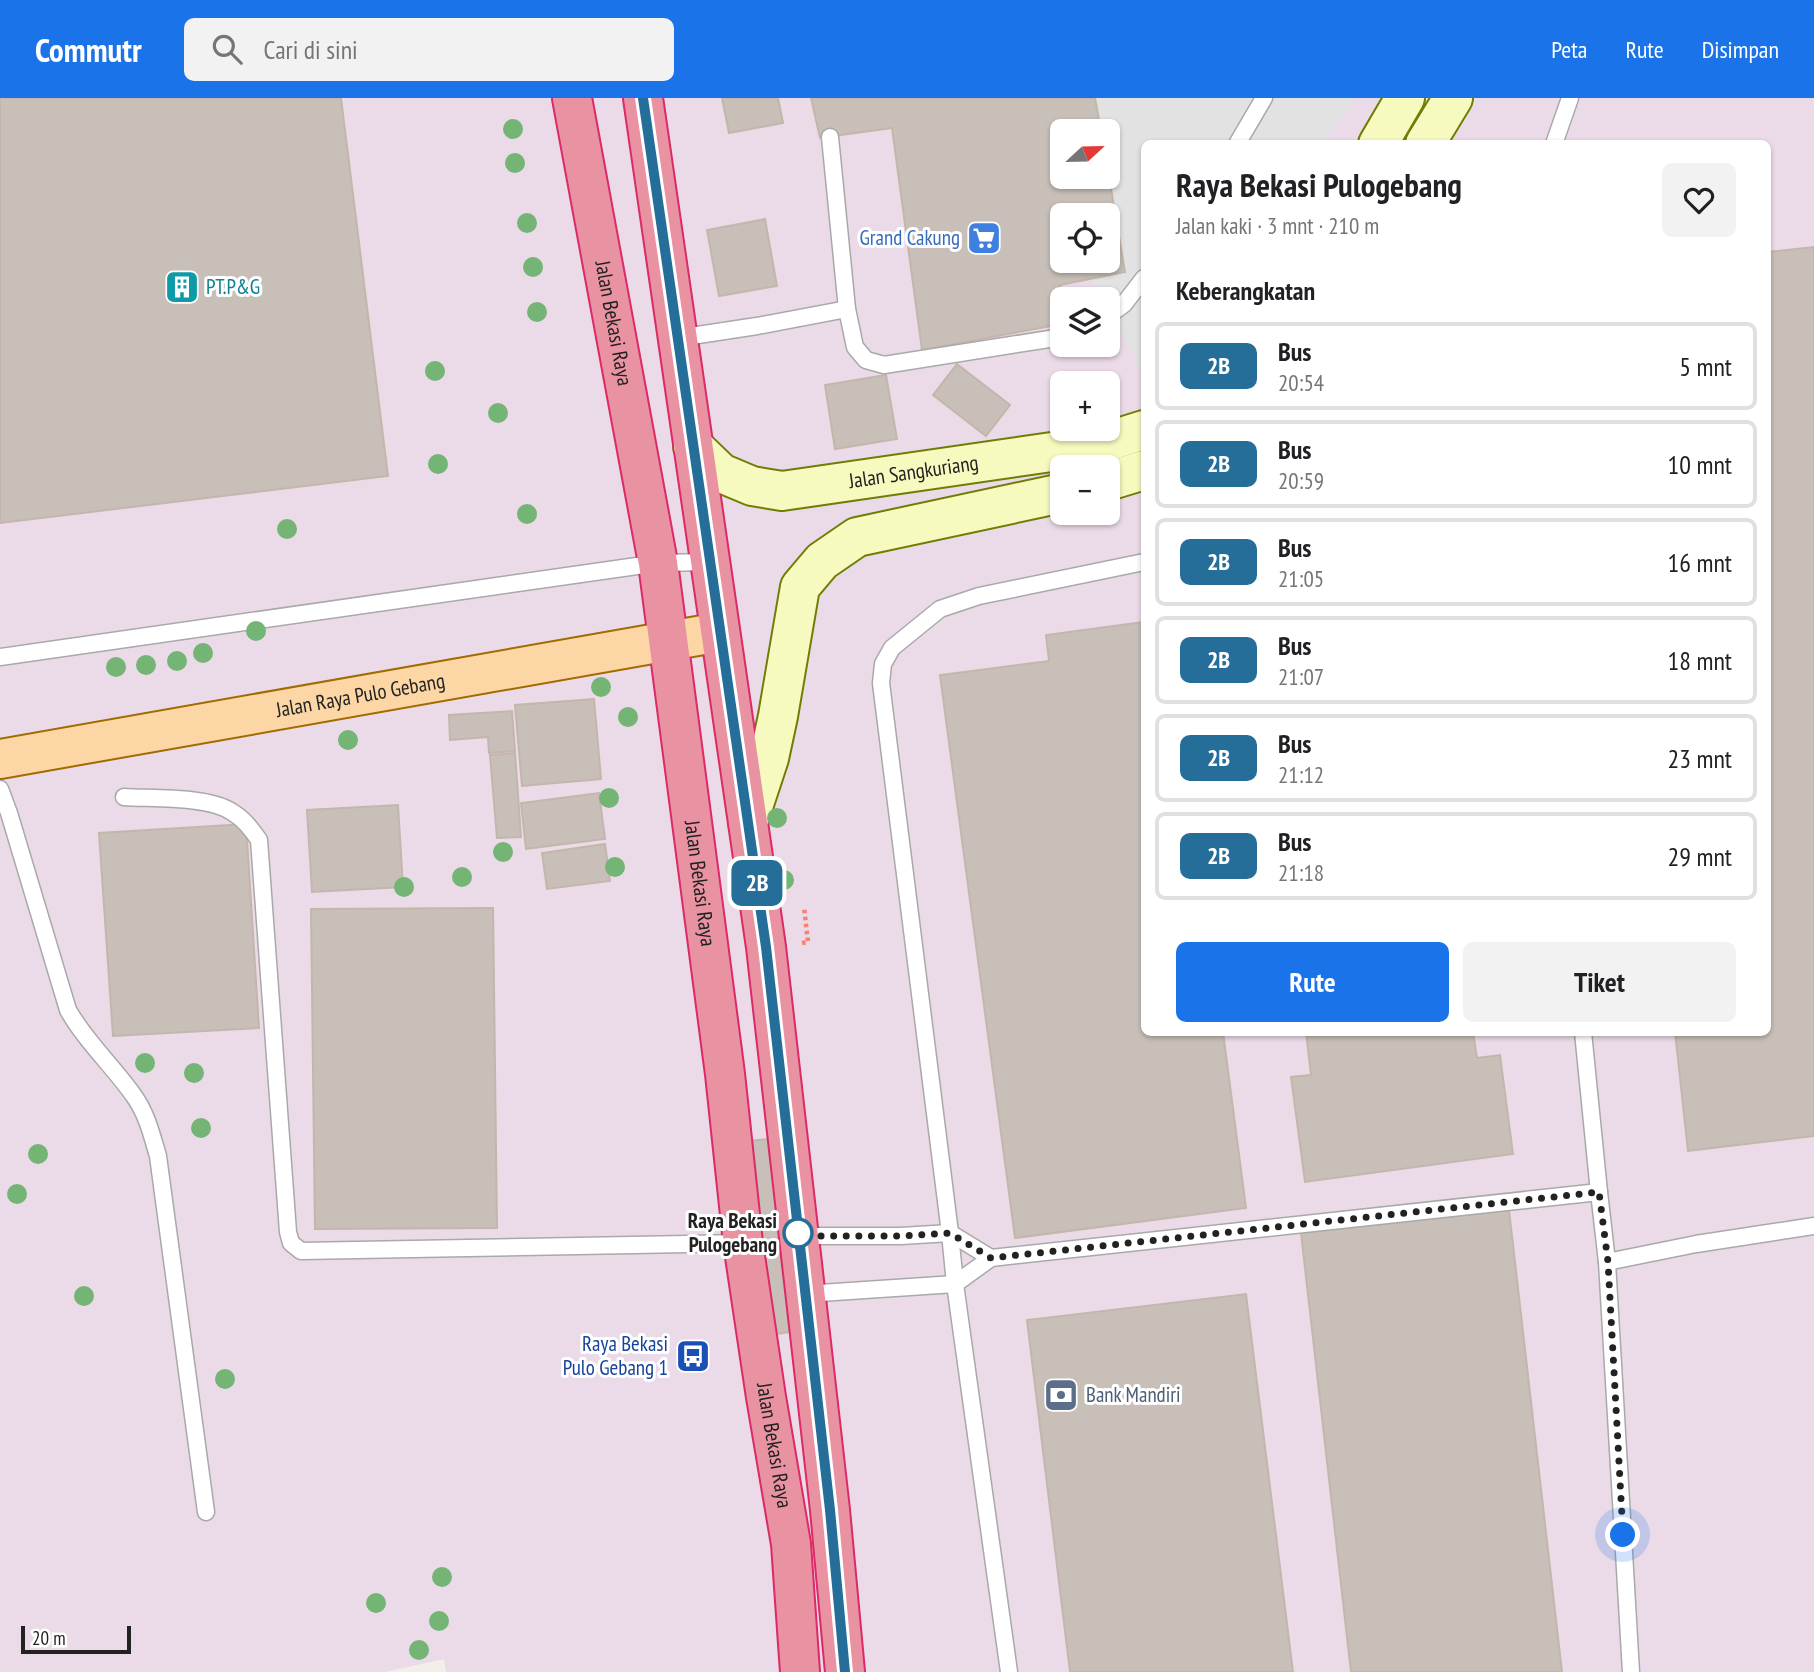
<!DOCTYPE html>
<html lang="id">
<meta charset="utf-8">
<style>
body{margin:0;font-family:"PT Sans Narrow",sans-serif;background:#f2f2f2;color:#202124;height:100vh;display:flex;flex-direction:column;font-size:26px;white-space:nowrap}
*{box-sizing:border-box;margin:0}
p{font-size:23px;color:#757577}
.icon{flex:none;width:38px;height:38px;fill:none;stroke:currentColor;stroke-width:2;stroke-linecap:round;stroke-linejoin:round}
.map{position:relative;flex:1;overflow:hidden}
.sheet{position:absolute;left:1141px;top:42px;width:630px;height:896px;display:flex;flex-direction:column;background:#fff;border-radius:10px;box-shadow:0 2px 5px #0004}
.sheet>*{flex:none}
.badge{padding:0 14px;border-radius:10px;font-size:24px;line-height:46px}
.needle{width:46px;rotate:68deg}
.fabs{position:absolute;left:1050px;top:21px;display:grid;gap:14px}
.fabs a{display:grid;place-items:center;width:70px;height:70px;border-radius:10px;background:#fff;box-shadow:0 2px 5px #0004;font-size:35px}
.scale{position:absolute;left:21px;bottom:18px;width:110px;box-sizing:border-box;padding-left:7px;border:4px solid #222;border-top:0;font-size:19px;line-height:24px;white-space:nowrap;color:#222;-webkit-text-stroke:5px #fff;paint-order:stroke}
.you{position:absolute;width:35px;height:35px;margin:-18px;border:5px solid #fff;border-radius:50%;background:#1a73e8;box-shadow:0 0 0 10px #1a73e833}
.map>.badge{position:absolute;translate:-50% -50%;box-shadow:0 0 0 4px #fff}
h2{padding:0 35px;font-size:26px;line-height:63px}
.round{display:grid;place-items:center;flex:none;width:74px;height:74px;border-radius:10px;background:#f2f2f2}
.overview{display:flex;align-items:center;justify-content:space-between;height:119px;padding:0 35px}
h1{font-size:33px;font-weight:800;line-height:52px}
.action{display:flex;gap:14px;margin-top:auto;padding:14px 35px}
.action a{flex:1;height:80px;border-radius:10px;background:#1a73e8;color:#fff;font-size:28px;font-weight:800;line-height:80px;text-align:center}
.action a+a{background:#f2f2f2;color:#202124}
ul{padding:0;list-style:none}
li{display:flex;align-items:center;gap:21px;height:88px;margin:0 14px 10px;padding:0 21px;border:4px solid #e0e0e0;border-radius:10px}
li div{flex:1}
li b{display:block;font-size:26px}
li em{font-style:normal}
li .badge{min-width:77px;font-weight:700;text-align:center}
header{display:flex;align-items:center;gap:42px;box-sizing:border-box;height:98px;padding:0 35px;background:#1a73e8;color:#fff}
header strong{font-size:33px}
nav{display:flex;gap:38px;margin-inline-start:auto;font-size:24px}
.search{width:490px;height:63px;background:#f2f2f2;display:flex;align-items:center;gap:18px;box-sizing:border-box;padding:0 24px;border-radius:10px;color:#757577;font-size:26px}
.map>svg:first-child{display:block}
.industrial{fill:#ebdbe8;fill-rule:evenodd}
.parking{fill:#e2e2e2}
.building{fill:#c7bfb8;stroke:#c4b6ab;stroke-width:2;fill-rule:evenodd}
.lines{fill:none;stroke-linecap:round;stroke-linejoin:round}
.lane-casing{stroke:#a9a9a9;stroke-width:19}
.secondary-casing{stroke:#707d05;stroke-width:42}
.primary-casing{stroke:#a06b00;stroke-width:42}
.highway-casing{stroke:#dc2a67;stroke-width:42}
.path{stroke:#fa8072;stroke-width:4.5;stroke-dasharray:3.5 3.5;stroke-linecap:butt}
.lane{stroke:#fff;stroke-width:16}
.secondary{stroke:#f7fabf;stroke-width:38}
.primary{stroke:#fcd6a4;stroke-width:38}
.highway{stroke:#e892a2;stroke-width:38}
.tree{fill:#74b475}
.line-casing{stroke:#fff;stroke-width:16}
.line{stroke:#256e99;stroke-width:10}
.walk{stroke:#222;stroke-width:7;stroke-dasharray:0 12.6}
.stop-dot{fill:#fff;stroke:#256e99;stroke-width:3.5}
.labels{text-anchor:middle;stroke-width:6;stroke-linejoin:round;paint-order:stroke}
.shop-label{font-size:21px;fill:#366cbe;stroke:#fff;text-anchor:end}
.culture-label{font-size:21px;fill:#0d838f;stroke:#fff;text-anchor:start}
.street-label{font-size:21px;fill:#222;stroke:#fff}
.stop-label{font-size:21px;font-weight:bold;fill:#222;stroke:#fff;text-anchor:end}
.transit-label{font-size:21px;fill:#164399;stroke:#fff;text-anchor:end}
.service-label{font-size:21px;fill:#4e5e75;stroke:#fff;text-anchor:start}
</style>
<header>
<strong>Commutr</strong>
<div class="search"><svg class="icon" aria-label="search" viewBox="0 0 24 24"><circle cx="10" cy="10" r="6"/><path d="M15 15l6 6"/></svg>Cari di sini</div>
<nav><a>Peta</a><a>Rute</a><a>Disimpan</a></nav>
</header>
<div class="map">
<svg width="1814" height="1574" viewBox="0 0 1814 1574">
<rect width="100%" height="100%" fill="#f2efe9"/>
<!-- industrial -->
<path class="industrial" d="M0 0H1814V1574H446L444 1561 385 1574H0ZM1062 33H1108V79H1062ZM1144 46H1768V934H1144ZM1062 117H1108V163H1062ZM1062 201H1108V247H1062ZM1062 285H1108V331H1062ZM1062 369H1108V415H1062Z"/>
<!-- parking -->
<polygon class="parking" points="1095,0 1356,0 1323,45 1144,46 1144,277 1108,210 1108,201 1103,201 1092,181 1125,174 1108,73 1108,33 1101,33"/>
<!-- building -->
<g class="building">
<polygon points="0,0 341,0 388,378 0,425"/>
<polygon points="722,0 778,0 783,25 729,35"/>
<path d="M811 0H1095L1101 33H1062V79H1108V73L1125 174 1060 187 1063 201 1062 226 922 252 892 30 820 40ZM1062 117H1108V163H1062Z"/>
<polygon points="765,121 777,188 719,198 707,132"/>
<polygon points="1814,149 1814,1038 1688,1053 1675,934 1768,934 1768,154"/>
<polygon points="957,266 1010,307 986,338 933,297"/>
<polygon points="886,277 897,341 835,351 825,287"/>
<polygon points="1144,524 1144,934 1223,934 1246,1110 1015,1140 940,577 1049,563 1046,537"/>
<polygon points="594,601 601,681 522,688 515,607"/>
<polygon points="512,613 515,653 489,655 488,639 450,642 449,617"/>
<polygon points="515,655 521,739 497,740 490,657"/>
<polygon points="599,695 605,741 526,751 521,705"/>
<polygon points="398,707 403,789 312,794 307,712"/>
<polygon points="246,726 259,930 113,938 99,735"/>
<polygon points="605,746 610,783 547,791 542,755"/>
<polygon points="493,810 497,1130 315,1131 311,811"/>
<polygon points="1306,934 1473,934 1477,960 1500,957 1513,1056 1305,1084 1291,979 1311,977"/>
<polygon points="769,1041 790,1234 770,1237 748,1043"/>
<polygon points="1509,1112 1562,1574 1351,1574 1301,1135"/>
<polygon points="1246,1196 1293,1574 1070,1574 1027,1222"/>
</g>
<g class="lines">
<!-- lane casing -->
<g class="lane-casing">
<g id="lane">
<polyline points="830,39 847,211 855,249 866,262 884,267 1062,239"/>
<polyline points="1237,46 1264,0"/>
<polyline points="1554,46 1570,0"/>
<polyline points="1108,218 1124,206 1144,180"/>
<polyline points="678,240 757,228 847,211"/>
<polyline points="0,559 658,465 710,464"/>
<path d="M0 691 9 715 68 912C86 944 113 968 134 998 147 1016 152 1038 158 1058L206 1414"/>
<path d="M124 699C153 701 208 698 232 714 244 721 251 731 259 742L288 1134 291 1145 301 1153 743 1145"/>
<polyline points="1583,934 1599,1094 1607,1164 1631,1574"/>
<polyline points="799,1138 901,1138 950,1135 991,1160"/>
<polyline points="1607,1164 1696,1146 1814,1128"/>
<polyline points="805,1196 955,1186 991,1160 1599,1094"/>
<polyline points="1009,1574 955,1186 950,1135 881,585 883,566 892,550 940,511 979,498 1144,464"/>
</g>
</g>
<!-- secondary casing -->
<g class="secondary-casing">
<g id="secondary">
<polyline points="1378,46 1405,0"/>
<polyline points="1425,46 1453,0"/>
<path id="s1" d="M693 348 721 375 752 388 782 393 1093 348 1144 332"/>
<polyline points="1108,383 1144,372"/>
<polyline points="748,724 769,660 778,618 800,489 822,463 857,439 1062,395"/>
</g>
</g>
<!-- primary casing -->
<g class="primary-casing">
<g id="primary">
<path id="s2" d="M0 661 720 534"/>
</g>
</g>
<!-- highway casing -->
<g class="highway-casing">
<g id="highway">
<path id="s3" d="M572 0 658 465 725 976 743 1145 766 1299 791 1446 800 1574"/>
<polyline points="643,0 766,849 830,1412 845,1574"/>
</g>
</g>
<!-- path -->
<polyline class="path" points="802,845 808,844 804,809"/>
<!-- lane -->
<use href="#lane" class="lane"/>
<!-- secondary -->
<use href="#secondary" class="secondary"/>
<!-- primary -->
<use href="#primary" class="primary"/>
<!-- highway -->
<use href="#highway" class="highway"/>
</g>
<!-- trees -->
<g class="tree">
<circle cx="513" cy="31" r="10"/>
<circle cx="515" cy="65" r="10"/>
<circle cx="527" cy="125" r="10"/>
<circle cx="533" cy="169" r="10"/>
<circle cx="537" cy="214" r="10"/>
<circle cx="435" cy="273" r="10"/>
<circle cx="498" cy="315" r="10"/>
<circle cx="438" cy="366" r="10"/>
<circle cx="527" cy="416" r="10"/>
<circle cx="287" cy="431" r="10"/>
<circle cx="256" cy="533" r="10"/>
<circle cx="203" cy="555" r="10"/>
<circle cx="177" cy="563" r="10"/>
<circle cx="146" cy="567" r="10"/>
<circle cx="116" cy="569" r="10"/>
<circle cx="601" cy="589" r="10"/>
<circle cx="628" cy="619" r="10"/>
<circle cx="348" cy="642" r="10"/>
<circle cx="609" cy="700" r="10"/>
<circle cx="777" cy="720" r="10"/>
<circle cx="503" cy="754" r="10"/>
<circle cx="615" cy="769" r="10"/>
<circle cx="462" cy="779" r="10"/>
<circle cx="784" cy="782" r="10"/>
<circle cx="404" cy="789" r="10"/>
<circle cx="145" cy="965" r="10"/>
<circle cx="194" cy="975" r="10"/>
<circle cx="201" cy="1030" r="10"/>
<circle cx="38" cy="1056" r="10"/>
<circle cx="17" cy="1096" r="10"/>
<circle cx="84" cy="1198" r="10"/>
<circle cx="225" cy="1281" r="10"/>
<circle cx="442" cy="1479" r="10"/>
<circle cx="376" cy="1505" r="10"/>
<circle cx="439" cy="1523" r="10"/>
<circle cx="419" cy="1552" r="10"/>
</g>
<g class="lines">
<!-- line casing -->
<g class="line-casing">
<polyline id="line" points="643,0 766,849 830,1412 845,1574"/>
</g>
<!-- line -->
<use href="#line" class="line"/>
<!-- walk -->
<polyline class="walk" points="798,1135 799,1138 901,1138 950,1135 991,1160 1599,1094 1608,1164 1623,1437"/>
</g>
<!-- icons -->
<defs>
<g id="supermarket-square" transform="scale(1.75)"><rect x="-9" y="-9" width="18" height="18" rx="4" fill="#3f7fe0" stroke="#fff"/><path d="M-6-5.5h2.5l.6 2H6L4.5 2H-2.5L-4.4-4H-6ZM-1.5 3.2a1.3 1.3 0 1 0 .1 0ZM3 3.2a1.3 1.3 0 1 0 .1 0Z" fill="#fff"/></g>
<g id="building-square" transform="scale(1.75)"><rect x="-9" y="-9" width="18" height="18" rx="4" fill="#0f9aa8" stroke="#fff"/><path d="M-4-6H4V6H1V3H-1V6H-4ZM-2.5-4.3h1.7v1.8h-1.7ZM.8-4.3h1.7v1.8H.8ZM-2.5-1h1.7V.8h-1.7ZM.8-1h1.7V.8H.8Z" fill="#fff"/></g>
<g id="bus-square" transform="scale(1.75)"><rect x="-9" y="-9" width="18" height="18" rx="4" fill="#1a4fb4" stroke="#fff"/><path d="M-5-6H5V4H4V6H2V4H-2V6H-4V4H-5ZM-3.5-4V0h7V-4ZM-3.5 1.2v1.5H-2V1.2ZM2 1.2v1.5H3.5V1.2Z" fill="#fff"/></g>
<g id="bank-square" transform="scale(1.75)"><rect x="-9" y="-9" width="18" height="18" rx="4" fill="#5c6f8a" stroke="#fff"/><path d="M-6-4H6V4H-6ZM0-2.3a2.3 2.3 0 1 0 0 4.6a2.3 2.3 0 1 0 0-4.6Z" fill="#fff"/></g>
</defs>
<g fill-rule="evenodd">
<use href="#supermarket-square" x="984" y="140"/>
<use href="#building-square" x="182" y="189"/>
<use href="#bus-square" x="693" y="1258"/>
<use href="#bank-square" x="1061" y="1297"/>
</g>
<!-- markers -->
<circle class="stop-dot" cx="798" cy="1135" r="14"/>
<g class="labels">
<!-- shop labels -->
<g class="shop-label">
<text x="960" y="147">Grand Cakung</text>
</g>
<!-- culture labels -->
<g class="culture-label">
<text x="206" y="196">PT.P&amp;G</text>
</g>
<!-- street labels -->
<g class="street-label">
<text dy="7" stroke="none"><textPath href="#s3" startOffset="229">Jalan Bekasi Raya</textPath></text>
<text dy="7" stroke="none"><textPath href="#s1" startOffset="236">Jalan Sangkuriang</textPath></text>
<text dy="7" stroke="none"><textPath href="#s2" startOffset="366">Jalan Raya Pulo Gebang</textPath></text>
<text dy="7" stroke="none"><textPath href="#s3" startOffset="796">Jalan Bekasi Raya</textPath></text>
<text dy="7" stroke="none"><textPath href="#s3" startOffset="1363">Jalan Bekasi Raya</textPath></text>
</g>
<!-- stop labels -->
<g class="stop-label">
<text x="777" y="1130">Raya Bekasi<tspan x="777" dy="24">Pulogebang</tspan></text>
</g>
<!-- transit labels -->
<g class="transit-label">
<text x="668" y="1253">Raya Bekasi<tspan x="668" dy="24">Pulo Gebang 1</tspan></text>
</g>
<!-- service labels -->
<g class="service-label">
<text x="1086" y="1304">Bank Mandiri</text>
</g>
</g>
</svg>
<div class="fabs">
<a><svg class="needle" viewBox="-14 -14 28 28"><path d="M0-13l5 13h-10z" fill="#e53935"/><path d="M0 13l5-13h-10z" fill="#757577"/></svg></a>
<a><svg class="icon" aria-label="locate" viewBox="0 0 24 24"><circle cx="12" cy="12" r="6"/><path d="M12 2v4M12 18v4M2 12h4M18 12h4"/></svg></a>
<a><svg class="icon" aria-label="layers" viewBox="0 0 24 24"><path d="M12 4l9 5-9 5-9-5zM3 14l9 5 9-5"/></svg></a>
<a>+</a>
<a>−</a>
</div>
<div class="scale">20 m</div>
<div class="you" style="left:1623px;top:1437px"></div>
<b class="badge" style="left:757px;top:785px;background:#256e99;color:#fff">2B</b>
<section class="sheet">
<div class="overview"><div><h1>Raya Bekasi Pulogebang</h1><p>Jalan kaki · 3 mnt · 210 m</p></div><a class="round"><svg class="icon" aria-label="heart" viewBox="0 0 24 24"><path d="M12 20l-8-8c-3-5 5-10 8-4 3-6 11-1 8 4z"/></svg></a></div>
<h2>Keberangkatan</h2>
<ul>
<li><span class="badge" style="background:#256e99;color:#fff">2B</span><div><b>Bus</b><p>20:54</p></div><em>5 mnt</em></li>
<li><span class="badge" style="background:#256e99;color:#fff">2B</span><div><b>Bus</b><p>20:59</p></div><em>10 mnt</em></li>
<li><span class="badge" style="background:#256e99;color:#fff">2B</span><div><b>Bus</b><p>21:05</p></div><em>16 mnt</em></li>
<li><span class="badge" style="background:#256e99;color:#fff">2B</span><div><b>Bus</b><p>21:07</p></div><em>18 mnt</em></li>
<li><span class="badge" style="background:#256e99;color:#fff">2B</span><div><b>Bus</b><p>21:12</p></div><em>23 mnt</em></li>
<li><span class="badge" style="background:#256e99;color:#fff">2B</span><div><b>Bus</b><p>21:18</p></div><em>29 mnt</em></li>
</ul>
<div class="action"><a>Rute</a><a>Tiket</a></div>
</section>
</div>
